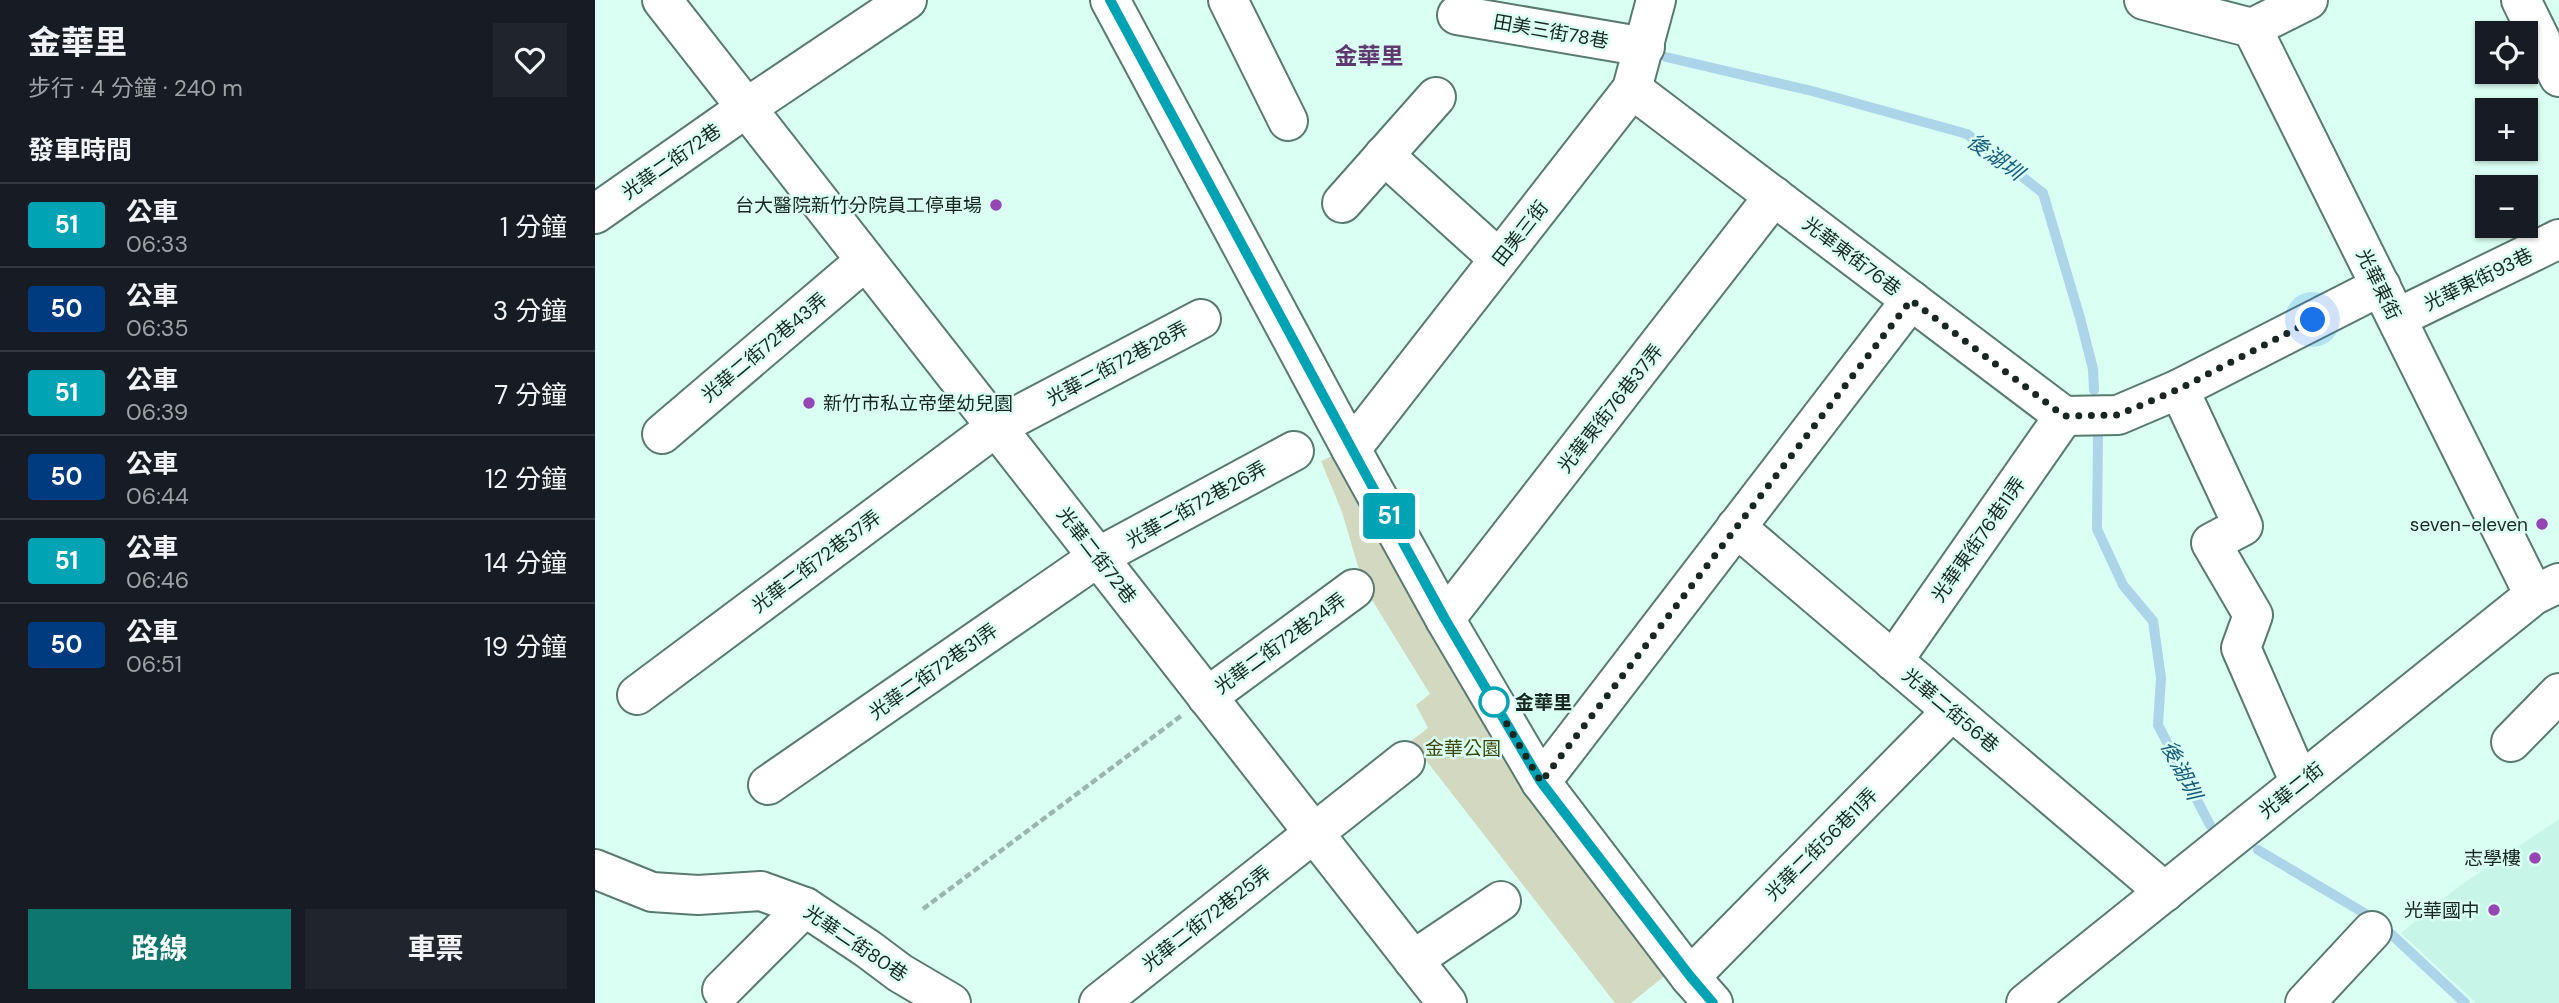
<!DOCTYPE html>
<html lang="zh-TW">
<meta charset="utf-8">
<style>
body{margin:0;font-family:"DM Sans","Noto Sans TC",sans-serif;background:#20242c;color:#f1f3f6;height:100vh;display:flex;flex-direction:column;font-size:26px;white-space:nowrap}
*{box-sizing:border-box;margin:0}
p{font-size:23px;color:#9ea1a6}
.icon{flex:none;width:38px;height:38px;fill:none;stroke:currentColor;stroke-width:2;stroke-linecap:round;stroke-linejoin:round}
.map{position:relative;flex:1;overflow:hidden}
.sheet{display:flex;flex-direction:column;background:#171b24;width:595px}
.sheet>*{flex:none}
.badge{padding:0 14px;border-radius:5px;font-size:24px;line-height:46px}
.buttons{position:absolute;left:1880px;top:21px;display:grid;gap:14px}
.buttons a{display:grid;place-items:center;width:63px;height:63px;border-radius:0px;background:#171b24;box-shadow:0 2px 5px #0004;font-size:35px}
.you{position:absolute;width:35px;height:35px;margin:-18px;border:5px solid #fff;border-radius:50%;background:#1a73e8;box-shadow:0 0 0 10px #1a73e833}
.map>.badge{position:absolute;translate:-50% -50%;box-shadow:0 0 0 4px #fff}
h2{padding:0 28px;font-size:26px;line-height:63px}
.round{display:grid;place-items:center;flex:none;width:74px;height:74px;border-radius:0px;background:#20242c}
.head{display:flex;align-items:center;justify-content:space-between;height:119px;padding:0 28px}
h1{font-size:33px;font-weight:700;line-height:52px}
.primary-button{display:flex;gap:14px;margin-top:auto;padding:14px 28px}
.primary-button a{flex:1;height:80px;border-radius:0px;background:#0f766e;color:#fff;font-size:28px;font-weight:700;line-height:80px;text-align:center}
.primary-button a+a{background:#20242c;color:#f1f3f6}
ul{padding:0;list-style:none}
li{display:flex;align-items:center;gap:21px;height:84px;padding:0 28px;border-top:2px solid #363941}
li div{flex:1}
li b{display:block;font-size:26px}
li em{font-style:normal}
li .badge{min-width:77px;font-weight:700;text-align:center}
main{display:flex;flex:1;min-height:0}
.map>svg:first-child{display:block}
.built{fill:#c7f5e7}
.green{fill:#d3d9c1}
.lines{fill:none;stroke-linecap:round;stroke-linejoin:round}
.stream{stroke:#add5ea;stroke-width:10}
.minor-casing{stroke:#597a70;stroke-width:42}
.path{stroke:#9ab7ae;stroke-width:4.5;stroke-dasharray:7 3.5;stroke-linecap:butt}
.minor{stroke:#fff;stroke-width:38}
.line-casing{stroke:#fff;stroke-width:16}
.line{stroke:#00a3b4;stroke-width:10}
.walk{stroke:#192723;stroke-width:7;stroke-dasharray:0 12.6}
.poi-dot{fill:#9645b4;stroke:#dafff3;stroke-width:2.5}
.stop-dot{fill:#fff;stroke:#00a3b4;stroke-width:3.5}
.labels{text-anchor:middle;stroke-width:5;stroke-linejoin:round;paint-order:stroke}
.street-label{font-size:19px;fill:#192723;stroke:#dafff3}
.poi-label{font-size:19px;fill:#192723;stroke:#dafff3;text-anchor:end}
.stop-label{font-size:19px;font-weight:bold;fill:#192723;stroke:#dafff3;text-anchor:start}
.park-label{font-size:19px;fill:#3c4507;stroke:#dafff3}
.water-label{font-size:21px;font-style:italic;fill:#175d7b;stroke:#dafff3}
.quarter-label{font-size:23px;font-weight:bold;fill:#5f386f;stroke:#dafff3}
</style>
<main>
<section class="sheet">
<div class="head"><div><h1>金華里</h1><p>步行 · 4 分鐘 · 240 m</p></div><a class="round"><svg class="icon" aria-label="heart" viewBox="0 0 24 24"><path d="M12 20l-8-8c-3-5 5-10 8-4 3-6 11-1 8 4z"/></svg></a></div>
<h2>發車時間</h2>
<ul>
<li><span class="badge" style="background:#00a3b4;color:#fff">51</span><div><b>公車</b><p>06:33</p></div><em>1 分鐘</em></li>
<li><span class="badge" style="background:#003b80;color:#fff">50</span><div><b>公車</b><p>06:35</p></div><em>3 分鐘</em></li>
<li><span class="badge" style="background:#00a3b4;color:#fff">51</span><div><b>公車</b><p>06:39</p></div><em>7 分鐘</em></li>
<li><span class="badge" style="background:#003b80;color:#fff">50</span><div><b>公車</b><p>06:44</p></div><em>12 分鐘</em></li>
<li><span class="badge" style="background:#00a3b4;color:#fff">51</span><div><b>公車</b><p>06:46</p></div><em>14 分鐘</em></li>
<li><span class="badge" style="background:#003b80;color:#fff">50</span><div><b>公車</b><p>06:51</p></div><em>19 分鐘</em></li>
</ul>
<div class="primary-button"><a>路線</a><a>車票</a></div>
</section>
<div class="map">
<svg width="1964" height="1003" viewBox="0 0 1964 1003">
<rect width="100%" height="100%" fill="#dafff3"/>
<!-- built -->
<polygon class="built" points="1964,819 1964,1003 1881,1003 1806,933 1863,887"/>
<!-- green -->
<polygon class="green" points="746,452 1072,974 1036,1003 1020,1003 816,741 833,728 821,705 835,694 769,587 747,512 726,461"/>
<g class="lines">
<!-- stream -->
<g class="stream">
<polyline points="1071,57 1217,91 1372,134 1448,193 1485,318 1498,369 1499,390"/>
<polyline points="1503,436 1502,529 1528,585 1558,621 1566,678 1563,725 1615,825"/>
<polyline points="1663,850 1781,920 1870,1003"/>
</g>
<!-- minor casing -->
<g class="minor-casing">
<g id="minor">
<polyline points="67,0 852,1003"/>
<polyline points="515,0 756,449 850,619 946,782 1095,977 1118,1003"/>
<polyline points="633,0 693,121"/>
<polyline points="1549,0 1657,28"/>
<polyline points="1926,0 1964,77"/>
<polyline points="862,15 1050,47"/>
<polyline points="1657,28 1939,595"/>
<polyline points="1657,28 1713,0"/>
<polyline points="1037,89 1469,416 1523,415 1584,389 1786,286"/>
<polyline points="789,155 904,259"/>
<polyline points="747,203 841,97"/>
<polyline points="0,214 151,108 312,0"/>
<polyline points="1802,318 1964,239"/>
<polyline points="1584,389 1648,526 1616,543 1658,615 1646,648 1705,783"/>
<polyline points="67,434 270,261"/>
<polyline points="756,449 1037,89 1061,0"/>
<polyline points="1141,527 1570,892"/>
<polyline points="850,619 1179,196"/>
<polyline points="1298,661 1469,416"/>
<polyline points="42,695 401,427 606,319"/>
<polyline points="612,697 759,589"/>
<polyline points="1916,742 1964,693"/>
<polyline points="946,782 1316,300"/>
<polyline points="173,785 503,557 699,451"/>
<polyline points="0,869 57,892 103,895 166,891 210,907 273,949 305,973 356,1003"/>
<polyline points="818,960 906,901"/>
<polyline points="1095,977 1357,711"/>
<polyline points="127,990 210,907"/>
<polyline points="504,1003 810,761"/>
<polyline points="1431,1003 1939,595 1964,583"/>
<polyline points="1710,1003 1777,931"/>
</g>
</g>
<!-- path -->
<polyline class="path" points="328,909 586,716"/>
<!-- minor -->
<use href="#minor" class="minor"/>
</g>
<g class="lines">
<!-- line casing -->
<g class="line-casing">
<polyline id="line" points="515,0 770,473 850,619 946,782 1095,976 1118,1003"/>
</g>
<!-- line -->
<use href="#line" class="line"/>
<!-- walk -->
<polyline class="walk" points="899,702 946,782 1316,300 1469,416 1523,415 1584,389 1718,320"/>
</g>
<!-- markers -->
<g class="poi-dot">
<circle cx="401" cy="205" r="7"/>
<circle cx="214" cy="403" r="7"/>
<circle cx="1947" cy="524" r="7"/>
<circle cx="1940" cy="858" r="7"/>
<circle cx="1899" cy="910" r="7"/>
</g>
<circle class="stop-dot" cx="899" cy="702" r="14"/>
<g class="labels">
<!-- street labels -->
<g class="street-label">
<text transform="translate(956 31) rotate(10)" y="7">田美三街78巷</text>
<text transform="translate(76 161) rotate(-35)" y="7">光華二街72巷</text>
<text transform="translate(925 233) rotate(-52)" y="7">田美三街</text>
<text transform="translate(1257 256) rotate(37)" y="7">光華東街76巷</text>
<text transform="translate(1883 279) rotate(-26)" y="7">光華東街93巷</text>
<text transform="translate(1784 284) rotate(64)" y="7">光華東街</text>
<text transform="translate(169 347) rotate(-40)" y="7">光華二街72巷43弄</text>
<text transform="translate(522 363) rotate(-28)" y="7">光華二街72巷28弄</text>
<text transform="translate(1015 408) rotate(-52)" y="7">光華東街76巷37弄</text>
<text transform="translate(601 504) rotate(-29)" y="7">光華二街72巷26弄</text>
<text transform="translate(1383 539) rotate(-55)" y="7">光華東街76巷11弄</text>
<text transform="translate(502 555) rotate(52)" y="7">光華二街72巷</text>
<text transform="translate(221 561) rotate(-37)" y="7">光華二街72巷37弄</text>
<text transform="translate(685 643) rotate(-36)" y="7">光華二街72巷24弄</text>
<text transform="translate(338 671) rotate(-35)" y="7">光華二街72巷31弄</text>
<text transform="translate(1356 710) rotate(40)" y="7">光華二街56巷</text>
<text transform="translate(1696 790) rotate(-39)" y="7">光華二街</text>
<text transform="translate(1226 844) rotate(-45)" y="7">光華二街56巷11弄</text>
<text transform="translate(611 918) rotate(-38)" y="7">光華二街72巷25弄</text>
<text transform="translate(261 943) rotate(34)" y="7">光華二街80巷</text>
</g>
<!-- poi labels -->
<g class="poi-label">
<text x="387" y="212">台大醫院新竹分院員工停車場</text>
<text x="228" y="410" text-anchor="start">新竹市私立帝堡幼兒園</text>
<text x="1933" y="531">seven-eleven</text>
<text x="1926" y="865">志學樓</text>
<text x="1885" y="917">光華國中</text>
</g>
<!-- stop labels -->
<g class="stop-label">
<text x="920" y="709">金華里</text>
</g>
<!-- park labels -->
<g class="park-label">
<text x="868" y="755">金華公園</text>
</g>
<!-- water labels -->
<g class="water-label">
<text transform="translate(1400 157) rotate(36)" y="7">後湖圳</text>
<text transform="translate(1586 770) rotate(63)" y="7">後湖圳</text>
</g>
<!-- quarter labels -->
<g class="quarter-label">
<text x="774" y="64">金華里</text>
</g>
</g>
</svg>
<div class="buttons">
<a><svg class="icon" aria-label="locate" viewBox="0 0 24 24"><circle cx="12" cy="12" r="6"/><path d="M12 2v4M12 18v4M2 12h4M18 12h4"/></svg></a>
<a>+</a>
<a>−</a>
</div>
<div class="you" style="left:1718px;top:320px"></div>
<b class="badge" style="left:794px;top:516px;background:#00a3b4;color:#fff">51</b>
</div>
</main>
